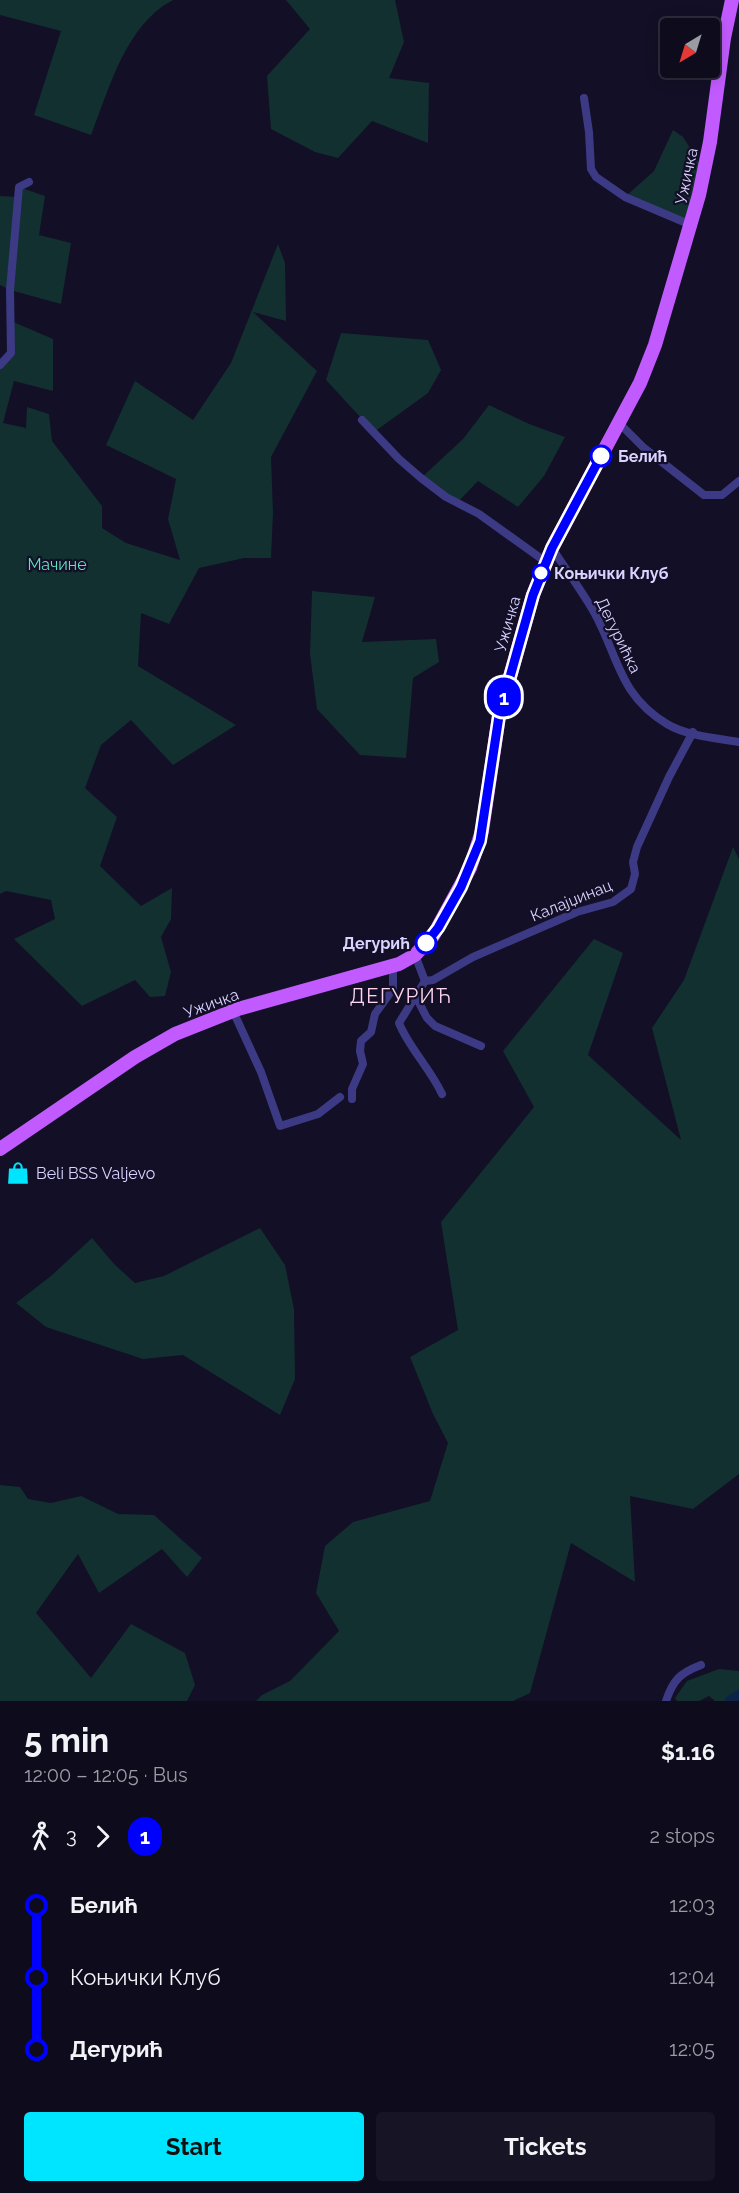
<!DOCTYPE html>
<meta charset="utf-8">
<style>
body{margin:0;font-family:Raleway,sans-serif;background:#171425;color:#f1f3f6;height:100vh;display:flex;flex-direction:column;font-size:22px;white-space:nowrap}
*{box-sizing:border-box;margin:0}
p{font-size:20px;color:#9b9ba3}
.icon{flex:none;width:33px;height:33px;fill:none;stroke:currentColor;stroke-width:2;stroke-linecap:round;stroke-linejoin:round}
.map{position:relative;height:1701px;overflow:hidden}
.drawer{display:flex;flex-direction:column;background:#0e0b1c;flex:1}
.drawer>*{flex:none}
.badge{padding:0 12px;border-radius:20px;font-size:21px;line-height:39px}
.needle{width:39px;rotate:218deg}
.buttons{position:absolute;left:660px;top:18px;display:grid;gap:12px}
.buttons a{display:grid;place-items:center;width:60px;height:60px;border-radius:6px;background:#0e0b1c;box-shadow:0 3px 15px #0003,0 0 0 2px #2e2b3b;font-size:30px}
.map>.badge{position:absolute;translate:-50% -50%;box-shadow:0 0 0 3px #fff}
.legs{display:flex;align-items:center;gap:9px;height:66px;padding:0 24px;font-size:20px}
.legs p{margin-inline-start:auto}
.head{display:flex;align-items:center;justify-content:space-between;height:102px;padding:0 24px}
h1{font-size:33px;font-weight:700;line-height:45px}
.button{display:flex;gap:12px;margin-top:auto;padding:12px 24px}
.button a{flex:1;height:69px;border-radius:6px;background:#00e5ff;color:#111;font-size:24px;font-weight:700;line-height:69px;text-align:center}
.button a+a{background:#171425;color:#f1f3f6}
ul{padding:0 24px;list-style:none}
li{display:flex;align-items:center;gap:21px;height:72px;font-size:22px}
li i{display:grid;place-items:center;width:9px;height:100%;margin:0 8px;background:currentColor}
li i::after{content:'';width:15px;height:15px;margin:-8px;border:4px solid;border-radius:50%;background:#0e0b1c}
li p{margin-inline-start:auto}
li:first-child i{background:linear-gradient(#0000 50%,currentColor 0)}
li:last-child i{background:linear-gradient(currentColor 50%,#0000 0)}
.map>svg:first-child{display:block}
.green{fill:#12302f}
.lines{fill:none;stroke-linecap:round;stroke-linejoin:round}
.river{stroke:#0c2248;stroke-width:12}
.street{stroke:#3d3a85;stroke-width:8}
.primary{stroke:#c25bff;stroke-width:14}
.line-1-casing{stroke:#fff;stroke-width:14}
.line-1{stroke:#00f;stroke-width:9}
.stop-1-dot{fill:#fff;stroke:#00f;stroke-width:3}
.labels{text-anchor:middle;stroke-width:4.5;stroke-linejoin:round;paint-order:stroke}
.street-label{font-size:16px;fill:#d9d4ff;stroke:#130f26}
.stop-label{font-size:16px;font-weight:bold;fill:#d9d4ff;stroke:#130f26;text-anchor:start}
.park-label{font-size:16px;fill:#5fe0c0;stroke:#130f26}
.poi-label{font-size:16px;fill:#d9d4ff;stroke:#130f26;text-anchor:start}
.quarter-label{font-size:20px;letter-spacing:1.5px;fill:#ffd6f0;stroke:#130f26}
</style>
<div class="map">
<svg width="739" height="1701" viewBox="0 0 739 1701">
<rect width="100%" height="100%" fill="#130f26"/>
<!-- green -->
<g class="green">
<path d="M0 0H173C126 24 109 89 91 135L34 115 61 31 0 15Z"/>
<polygon points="286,0 395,0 404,42 389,78 429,83 428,143 372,121 338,158 315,152 271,129 267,76 310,29"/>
<polygon points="673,130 683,137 704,170 691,225 625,197 654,171"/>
<polygon points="19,187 45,196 39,235 71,243 61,304 10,290 0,285 0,196 17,197"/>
<polygon points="278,244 285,263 286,321 253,312 317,371 271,457 273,513 271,558 244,558 199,568 169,624 141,613 138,666 236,725 173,765 131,720 101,745 85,788 117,817 100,866 141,906 172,888 171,919 161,937 171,972 165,996 150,997 135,980 82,1006 14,939 55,919 51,900 6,891 0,894 0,365 11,353 11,321 53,339 53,391 14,381 3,423 26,428 27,407 49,414 52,441 102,506 102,528 126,543 180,560 168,519 176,479 106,445 135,381 193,420 231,363"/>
<polygon points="341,333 428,340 441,370 428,393 374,432 326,380"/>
<polygon points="489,405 529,424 565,437 544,476 518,507 478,481 457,503 421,478 463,439"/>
<polygon points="312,591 375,597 362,642 436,639 439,662 413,678 406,758 360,755 317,709 310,654"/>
<polygon points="733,847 739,859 739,1474 693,1509 630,1496 635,1582 571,1543 530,1693 513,1701 256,1701 262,1695 290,1681 339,1631 316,1593 325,1546 353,1522 430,1501 448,1443 433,1414 410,1357 458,1330 441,1222 534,1107 503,1051 594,939 623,953 588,1055 681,1140 652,1028 684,980"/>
<polygon points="260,1228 285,1265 294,1309 295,1379 280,1415 183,1355 143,1359 46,1327 16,1303 51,1276 92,1238 115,1265 135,1283 164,1276"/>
<polygon points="0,1485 20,1487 28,1499 51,1503 81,1496 118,1514 154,1515 202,1558 187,1577 162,1549 99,1593 78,1554 36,1613 91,1678 131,1624 185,1653 195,1685 187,1701 0,1701"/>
<polygon points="719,1669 739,1671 739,1701 715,1701 709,1696 699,1701 677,1701 675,1698 687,1681"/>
</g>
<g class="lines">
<!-- river -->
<polyline class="river" points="731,1701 739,1696"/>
<!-- street -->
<g class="street">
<polyline points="584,98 589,132 591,169 596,177 625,197 691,225"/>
<polyline points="0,365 11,353 10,290 19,187 29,182"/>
<polyline points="362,420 399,459 421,478 446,497 479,514 546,562"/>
<polyline points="619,423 644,448 704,495 722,495 739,481"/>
<path d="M552 548C566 570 582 591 595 614 619 658 619 695 667 724 687 736 716 738 739 742"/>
<polyline points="415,955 425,981 433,980 473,957 577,912 613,902 631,889 635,874 633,862 637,847 669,777 693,732"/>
<path d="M425 981 399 1023C409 1048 430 1068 442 1094"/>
<polyline points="416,997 427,1018 435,1026 481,1046"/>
<polyline points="233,1011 261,1072 280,1126 318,1114 340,1097"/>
<polyline points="352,1099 352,1089 363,1064 360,1051 361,1041 371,1032 375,1014 393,989 393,966"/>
<path d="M666 1701C673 1680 680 1673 701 1665"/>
</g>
<!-- primary -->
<polyline class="primary" points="0,1149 135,1057 175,1034 238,1009 399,964 415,955 433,936 470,868 482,831 499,716 533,595 552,548 640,383 655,345 699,195 710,142 724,38 732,0"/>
</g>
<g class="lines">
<!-- line-1 casing -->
<g class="line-1-casing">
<polyline id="line-1" points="426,943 438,928 461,887 480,841 499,716 533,595 552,548 601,456"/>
</g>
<!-- line-1 -->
<use href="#line-1" class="line-1"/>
</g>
<!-- icons -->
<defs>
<g id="shop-bare" transform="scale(1.8)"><path d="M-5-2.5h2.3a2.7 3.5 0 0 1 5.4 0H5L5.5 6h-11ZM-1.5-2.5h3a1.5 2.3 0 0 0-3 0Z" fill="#00e5ff" stroke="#130f26" stroke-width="2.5" paint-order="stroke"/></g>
</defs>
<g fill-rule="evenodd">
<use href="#shop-bare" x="18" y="1173"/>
</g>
<!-- markers -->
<g class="stop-1-dot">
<circle cx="601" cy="456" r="10"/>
<circle cx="541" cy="573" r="8"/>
<circle cx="426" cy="943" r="10"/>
</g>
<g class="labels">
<!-- street labels -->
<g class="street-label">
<text transform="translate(686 176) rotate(-78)" y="6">Ужичка</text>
<text transform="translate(507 624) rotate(-74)" y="6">Ужичка</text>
<text transform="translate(619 635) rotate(64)" y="6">Дегурићка</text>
<text transform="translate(571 900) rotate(-22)" y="6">Калајџинац</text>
<text transform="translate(211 1003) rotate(-20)" y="6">Ужичка</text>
</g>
<!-- stop labels -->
<g class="stop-label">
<text x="618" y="462">Белић</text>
<text x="554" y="579">Коњички Клуб</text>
<text x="410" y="949" text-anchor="end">Дегурић</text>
</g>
<!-- park labels -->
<g class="park-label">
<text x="57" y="570">Мачине</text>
</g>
<!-- poi labels -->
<g class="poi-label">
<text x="36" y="1179">Beli BSS Valjevo</text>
</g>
<!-- quarter labels -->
<g class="quarter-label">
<text x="401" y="1003">ДЕГУРИЋ</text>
</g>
</g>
</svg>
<div class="buttons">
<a><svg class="needle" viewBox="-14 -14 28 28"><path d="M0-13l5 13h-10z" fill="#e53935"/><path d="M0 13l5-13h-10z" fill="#9b9ba3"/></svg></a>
</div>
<b class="badge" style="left:504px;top:697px;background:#00f;color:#fff">1</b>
</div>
<section class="drawer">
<div class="head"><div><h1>5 min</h1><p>12:00 – 12:05 · Bus</p></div><b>$1.16</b></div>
<div class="legs"><svg class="icon" aria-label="walk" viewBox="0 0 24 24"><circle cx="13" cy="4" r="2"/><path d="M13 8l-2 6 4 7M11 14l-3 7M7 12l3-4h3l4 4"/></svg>3<svg class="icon" aria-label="forward" viewBox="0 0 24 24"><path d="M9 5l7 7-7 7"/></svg><b class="badge" style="background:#00f;color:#fff">1</b><p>2 stops</p></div>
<ul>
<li><i style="color:#00f"></i><b>Белић</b><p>12:03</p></li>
<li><i style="color:#00f"></i><span>Коњички Клуб</span><p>12:04</p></li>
<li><i style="color:#00f"></i><b>Дегурић</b><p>12:05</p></li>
</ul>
<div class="button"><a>Start</a><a>Tickets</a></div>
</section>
